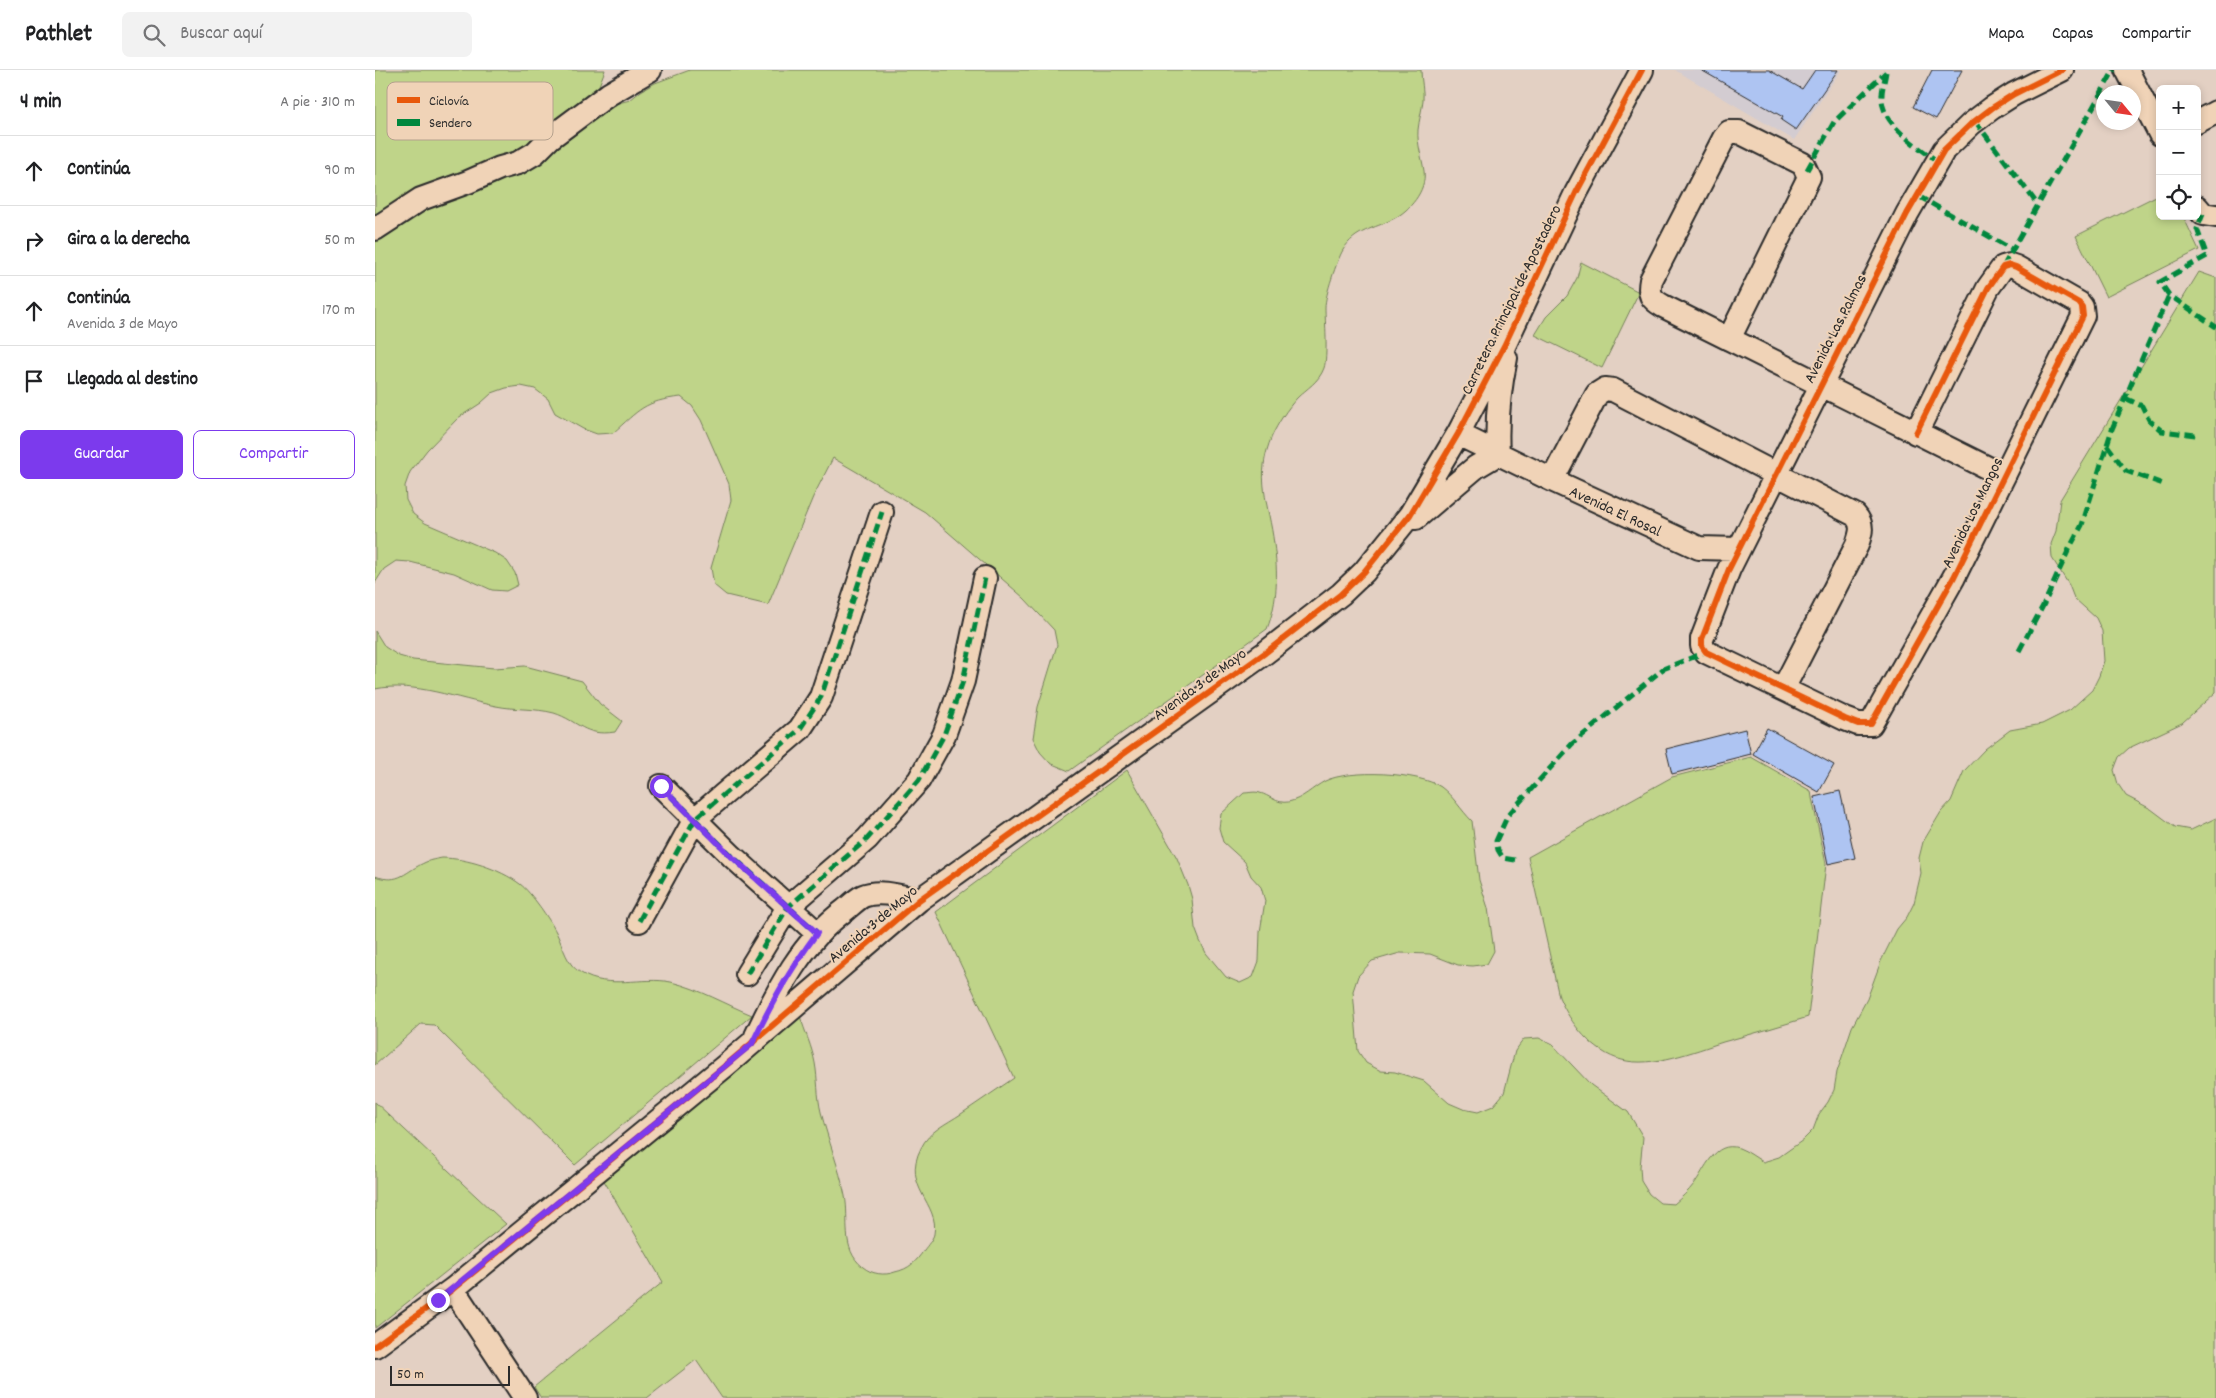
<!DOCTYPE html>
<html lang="es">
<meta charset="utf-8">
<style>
:root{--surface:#fff;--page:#f2f2f2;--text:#202124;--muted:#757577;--line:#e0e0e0;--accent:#7c3aed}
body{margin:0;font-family:Dekko,sans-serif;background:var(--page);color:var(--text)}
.controls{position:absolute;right:15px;top:15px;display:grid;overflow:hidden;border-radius:8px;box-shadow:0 2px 8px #0003}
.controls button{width:45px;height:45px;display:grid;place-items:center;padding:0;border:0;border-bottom:1px solid var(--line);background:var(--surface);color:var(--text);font:25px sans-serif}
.compass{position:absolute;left:1721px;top:15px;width:45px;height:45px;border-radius:50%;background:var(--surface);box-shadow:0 2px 8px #0003;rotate:119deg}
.scale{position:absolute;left:15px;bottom:12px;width:120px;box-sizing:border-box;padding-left:5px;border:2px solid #2b2b2b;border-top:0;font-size:14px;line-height:18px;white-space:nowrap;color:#2b2b2b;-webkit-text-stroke:4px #f0d3b7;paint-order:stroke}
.stop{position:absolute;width:15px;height:15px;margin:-11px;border:4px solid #7c3aed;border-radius:50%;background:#fff}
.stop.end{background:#7c3aed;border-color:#fff;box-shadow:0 1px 5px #0008}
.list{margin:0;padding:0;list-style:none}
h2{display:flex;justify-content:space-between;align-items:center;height:65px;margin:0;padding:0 20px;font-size:21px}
h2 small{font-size:16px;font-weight:400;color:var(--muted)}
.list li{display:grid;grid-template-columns:32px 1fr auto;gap:15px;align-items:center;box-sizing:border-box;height:70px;padding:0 20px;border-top:1px solid var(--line)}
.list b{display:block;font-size:19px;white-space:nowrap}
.list p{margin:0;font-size:16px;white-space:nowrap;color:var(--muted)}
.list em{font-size:16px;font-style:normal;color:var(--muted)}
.actions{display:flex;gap:10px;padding:15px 20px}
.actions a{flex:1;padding:11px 0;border:1px solid var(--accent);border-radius:8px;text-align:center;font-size:18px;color:var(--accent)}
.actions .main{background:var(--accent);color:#fff}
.icon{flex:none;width:28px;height:28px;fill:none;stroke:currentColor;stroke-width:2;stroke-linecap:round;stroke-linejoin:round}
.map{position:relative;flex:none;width:1841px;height:1328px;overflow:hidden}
header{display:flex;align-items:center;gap:30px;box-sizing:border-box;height:70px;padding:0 25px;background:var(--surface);border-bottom:1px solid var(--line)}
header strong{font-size:24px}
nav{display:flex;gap:28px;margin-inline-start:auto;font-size:18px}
.search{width:350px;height:45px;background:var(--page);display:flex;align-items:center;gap:12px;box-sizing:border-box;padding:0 18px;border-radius:8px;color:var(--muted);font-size:19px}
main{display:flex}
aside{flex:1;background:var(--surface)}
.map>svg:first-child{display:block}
.built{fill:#d3ccd1}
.green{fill:#bfd489;stroke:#75805a}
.building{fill:#aec4f2;stroke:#2b2b2b}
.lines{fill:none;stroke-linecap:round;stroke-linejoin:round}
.minor-casing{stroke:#2b2b2b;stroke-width:26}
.minor{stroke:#f0d3b7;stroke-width:22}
.quiet{stroke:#00873e;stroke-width:5;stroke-dasharray:10 5;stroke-linecap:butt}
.cycleway-casing{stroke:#f0d3b7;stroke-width:9}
.cycleway{stroke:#e8590c;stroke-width:6}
.route{stroke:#7c3aed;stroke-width:6}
.labels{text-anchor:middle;stroke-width:4;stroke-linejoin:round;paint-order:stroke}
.street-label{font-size:16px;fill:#2b2b2b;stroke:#f0d3b7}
.key{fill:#f0d3b7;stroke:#b5a18d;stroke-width:1}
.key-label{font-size:14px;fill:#2b2b2b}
</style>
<header>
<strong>Pathlet</strong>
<div class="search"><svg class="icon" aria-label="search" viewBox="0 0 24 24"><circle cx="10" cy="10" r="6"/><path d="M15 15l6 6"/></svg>Buscar aquí</div>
<nav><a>Mapa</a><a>Capas</a><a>Compartir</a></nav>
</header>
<main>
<aside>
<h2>4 min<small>A pie · 310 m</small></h2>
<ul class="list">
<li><svg class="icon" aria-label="ahead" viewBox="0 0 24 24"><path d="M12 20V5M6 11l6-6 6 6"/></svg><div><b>Continúa</b></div><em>90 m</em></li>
<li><svg class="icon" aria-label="right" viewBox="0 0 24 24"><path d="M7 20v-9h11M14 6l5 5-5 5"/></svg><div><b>Gira a la derecha</b></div><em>50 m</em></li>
<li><svg class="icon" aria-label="ahead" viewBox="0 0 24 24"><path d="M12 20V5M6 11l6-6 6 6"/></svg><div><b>Continúa</b><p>Avenida 3 de Mayo</p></div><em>170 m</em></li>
<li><svg class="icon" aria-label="arrive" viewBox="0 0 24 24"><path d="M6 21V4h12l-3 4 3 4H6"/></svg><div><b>Llegada al destino</b></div></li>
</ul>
<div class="actions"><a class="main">Guardar</a><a>Compartir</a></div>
</aside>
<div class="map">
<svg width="1841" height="1328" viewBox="0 0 1841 1328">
<rect width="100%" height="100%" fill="#e3d0c3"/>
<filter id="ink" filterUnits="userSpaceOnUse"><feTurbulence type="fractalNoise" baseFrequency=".02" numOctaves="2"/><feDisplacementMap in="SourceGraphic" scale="10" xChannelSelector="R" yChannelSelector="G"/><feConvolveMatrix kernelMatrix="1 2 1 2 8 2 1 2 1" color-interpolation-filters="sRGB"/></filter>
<g filter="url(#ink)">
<path class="built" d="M1300,0h166l-47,70z"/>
<path class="green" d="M0,0h230l-10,26 8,11 27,-7 11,-9 14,-8 35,-13h731c0,10 3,21 2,30 -1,10 -4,20 -5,30 -1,15 4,27 6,41 3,20 -15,40 -31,48 -19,10 -38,11 -50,31 -6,10 -18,46 -18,57 0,14 3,49 -1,61 -5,14 -17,20 -27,30 -10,11 -19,25 -25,38 -18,42 -3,67 2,108 4,29 4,57 -7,85l-198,142 -19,-8 -10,-11 -7,-14 5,-31 19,-62 -3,-15 -30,-32 -99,-86 -92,-54 -20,39 -45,108 -42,-10 -12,-10 -3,-17 20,-68 -2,-16 -28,-64 -9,-14 -11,-9c-37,4 -42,13 -68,36l-16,1 -14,-5 -28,-16 -7,-14 -13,-10 -14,-3 -15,2 -14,5 -11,10 -23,15 -31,32 -17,22 -5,14 1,14 7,14 12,9 70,30 12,8 8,12 3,12 -12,6 -14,-1 -38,-17 -44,-11 -14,-1 -12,8 -9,14z
M1785,124v22h23l16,34 -93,47 -30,-61z
M1206,192l58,30 -37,76 -67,-33 11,-18 21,-21 10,-18z
M1824,202l17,6v414l-34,31 -53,25 -10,9 -5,13 4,14 8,12 25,13 24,18 16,3 25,-12v580h-1494l-26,-38 -49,38h-106l-7,-11 129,-105 -60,-103 197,-163c5,16 12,31 15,47 3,16 2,33 6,49 7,28 18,55 24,84 5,24 -5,53 18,71 8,7 22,9 32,5 14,-3 21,-10 29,-22 3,-4 9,-11 10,-16 6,-31 -33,-47 -13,-86 8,-17 25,-24 40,-34 18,-12 35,-24 53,-36l-78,-166 191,-142 50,88 11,27 4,14 3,29 5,13 6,12 20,24 14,6 13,-6 6,-16 1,-29 5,-31 -4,-14 -10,-11 -6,-14 -22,-20 -4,-14 2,-14 23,-21c5,0 11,-2 16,0 9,2 17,11 28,9 15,-3 24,-14 37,-21 24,-12 94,-9 116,6 12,9 20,23 31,34l7,59 9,28 6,43 -7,13 -14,2 -15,-1 -28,-11 -30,-1 -28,8 -14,15 -5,15 5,60 8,12 15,8 14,1 29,9 25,22 14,6 15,3 15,-6 11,-13 11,-42 9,-12 15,-1 14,7 38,40 37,27 15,25 -3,30 1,14 8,13 11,9 14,1c7,-6 14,-12 20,-20 11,-14 20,-44 45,-36 8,3 16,9 24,14l16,-5 24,-17 10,-10 6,-16 9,-12 6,-12 3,-18 15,-45 15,-28 14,-38 16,-32 10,-12 7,-14 7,-30 -2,-15 4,-16 18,-30 10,-11 13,-30 21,-22 25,-19 32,-6 28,-14 22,-20 7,-14 5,-15 -2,-30 -6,-13 -22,-20 -5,-13 -17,-27 -1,-14 5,-13 4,-31z
M0,561l10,16 14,9 14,4 81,8 31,-2 57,15 18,23 22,17 -7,11c-31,5 -36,-11 -61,-19 -19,-5 -39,-3 -58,-7 -39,-7 -81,-25 -121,-17z
M1376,687l60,34 1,7 14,66 -18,153c-28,9 -56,17 -85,25 -28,9 -71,26 -101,18 -29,-7 -52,-37 -63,-63l-31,-140 144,-80z
M67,788c24,0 58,11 78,26 11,8 30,36 36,48 8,16 10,32 25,41 27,17 62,3 90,9 29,7 54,22 81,33l-177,150 -141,-140 -13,-1 -46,41v-189c25,9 30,-5 51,-14 4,-2 11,-3 16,-4z
M0,1032l131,122 -131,104z"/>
<path class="building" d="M1326,0h68l33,19 13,-19h23l-42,60 -15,-10 2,-3z
M1557,0h30l-26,49 -23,-12z
M1392,658l67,37 -15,27 -66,-38z
M1370,659l6,25 -79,20 -6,-25z
M1465,721l15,67 -27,6 -14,-67z"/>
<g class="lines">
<g class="minor-casing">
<path id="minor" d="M1752,0l33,64
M1822,52l19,-10
M1822,137l6,7 13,2
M0,159l46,-30 47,-17 32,-14 18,-5 17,-10 15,-15 59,-44 41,-24
M1354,269l80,-162 -6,-13 -64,-32h-10l-5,6 -73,142c-3,15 0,19 12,26l341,170
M1541,363l72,-145 15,-21 7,-2 6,2 63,36 3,4 1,9 -129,261 -83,147h-13l-13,-5 -139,-67 -4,-6v-7l27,-70 178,-355 37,-64 27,-26 21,-16 22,-14 48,-24
M1083,364l94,46 147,68 40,1
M1177,410l45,-86 8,-5 8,1 242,125c9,10 6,18 2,30l-74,144
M1041,448l60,-51 22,-13c-2,-33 1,-63 8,-96
M286,716l71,70 85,77
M264,851l56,-102 105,-90 21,-32 61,-185
M372,904l41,-67 79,-68 52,-59 25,-45 19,-54 22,-103
M381,966c22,-47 46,-94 89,-126 5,-4 12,-11 18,-14 16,-7 41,1 56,4
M78,1219l72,109
M0,1276l78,-57 272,-223 194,-166 346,-247 76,-59 23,-22 46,-57 48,-81 46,-88 72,-153 66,-123"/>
</g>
<use href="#minor" class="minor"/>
<path class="quiet" d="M1511,2c-1,8 -4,16 -4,23 -2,30 35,50 56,67
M1600,51l63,84
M1432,100l27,-48 52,-50
M1543,126l95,54
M1828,144l-6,15 10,27 -47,26 9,13 47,32
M1628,197l111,-197
M1750,328l17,8 7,14 13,11 34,4
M1732,375l19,26 40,14
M1644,581l26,-49 24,-53 13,-24 30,-96 57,-134
M286,716l71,70 85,77
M1140,790l-12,-2 -5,-8 -2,-9 12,-26 64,-71 91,-75 43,-17
M264,851l56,-102 105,-90 21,-32 61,-185
M372,904l41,-67 79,-68 52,-59 25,-45 19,-54 22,-103"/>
<g class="cycleway-casing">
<path id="cycleway" d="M1541,363l72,-145 15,-21 7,-2 6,2 63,36 3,4 1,9 -129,261 -83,147h-13l-13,-5 -139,-67 -4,-6v-7l27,-70 178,-355 37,-64 27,-26 21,-16 22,-14 48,-24
M0,1276l78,-57 272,-223 194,-166 346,-247 76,-59 23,-22 46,-57 48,-81 46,-88 72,-153 66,-123"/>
</g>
<use href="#cycleway" class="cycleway"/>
</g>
</g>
<g class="lines" filter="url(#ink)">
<path class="route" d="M63,1230l314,-256c20,-42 37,-73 65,-111l-86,-77 -70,-70"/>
</g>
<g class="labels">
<g class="street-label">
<text transform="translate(1135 229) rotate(-64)" y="6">Carretera Principal de Apostadero</text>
<text transform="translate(1459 258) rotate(-63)" y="6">Avenida Las Palmas</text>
<text transform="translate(1241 440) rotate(25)" y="6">Avenida El Rosal</text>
<text transform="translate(1596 442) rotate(-64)" y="6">Avenida Los Mangos</text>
<text transform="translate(824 613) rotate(-36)" y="6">Avenida 3 de Mayo</text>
<text transform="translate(497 853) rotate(-40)" y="6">Avenida 3 de Mayo</text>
</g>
</g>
<rect x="12" y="12" width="166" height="58" rx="8" class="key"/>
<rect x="22" y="27" width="23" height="6" fill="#e8590c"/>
<rect x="22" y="49" width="23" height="7" fill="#00873e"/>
<g class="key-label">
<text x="54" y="35">Ciclovía</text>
<text x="54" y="57">Sendero</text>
</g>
</svg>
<div class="controls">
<button>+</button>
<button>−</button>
<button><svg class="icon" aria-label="locate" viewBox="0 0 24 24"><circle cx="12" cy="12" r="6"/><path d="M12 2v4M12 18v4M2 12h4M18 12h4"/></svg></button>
</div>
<svg class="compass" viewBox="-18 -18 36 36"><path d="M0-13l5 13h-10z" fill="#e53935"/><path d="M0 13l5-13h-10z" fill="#757577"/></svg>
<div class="scale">50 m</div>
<div class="stop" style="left:286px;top:716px"></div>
<div class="stop end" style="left:63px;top:1230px"></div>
</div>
</main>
